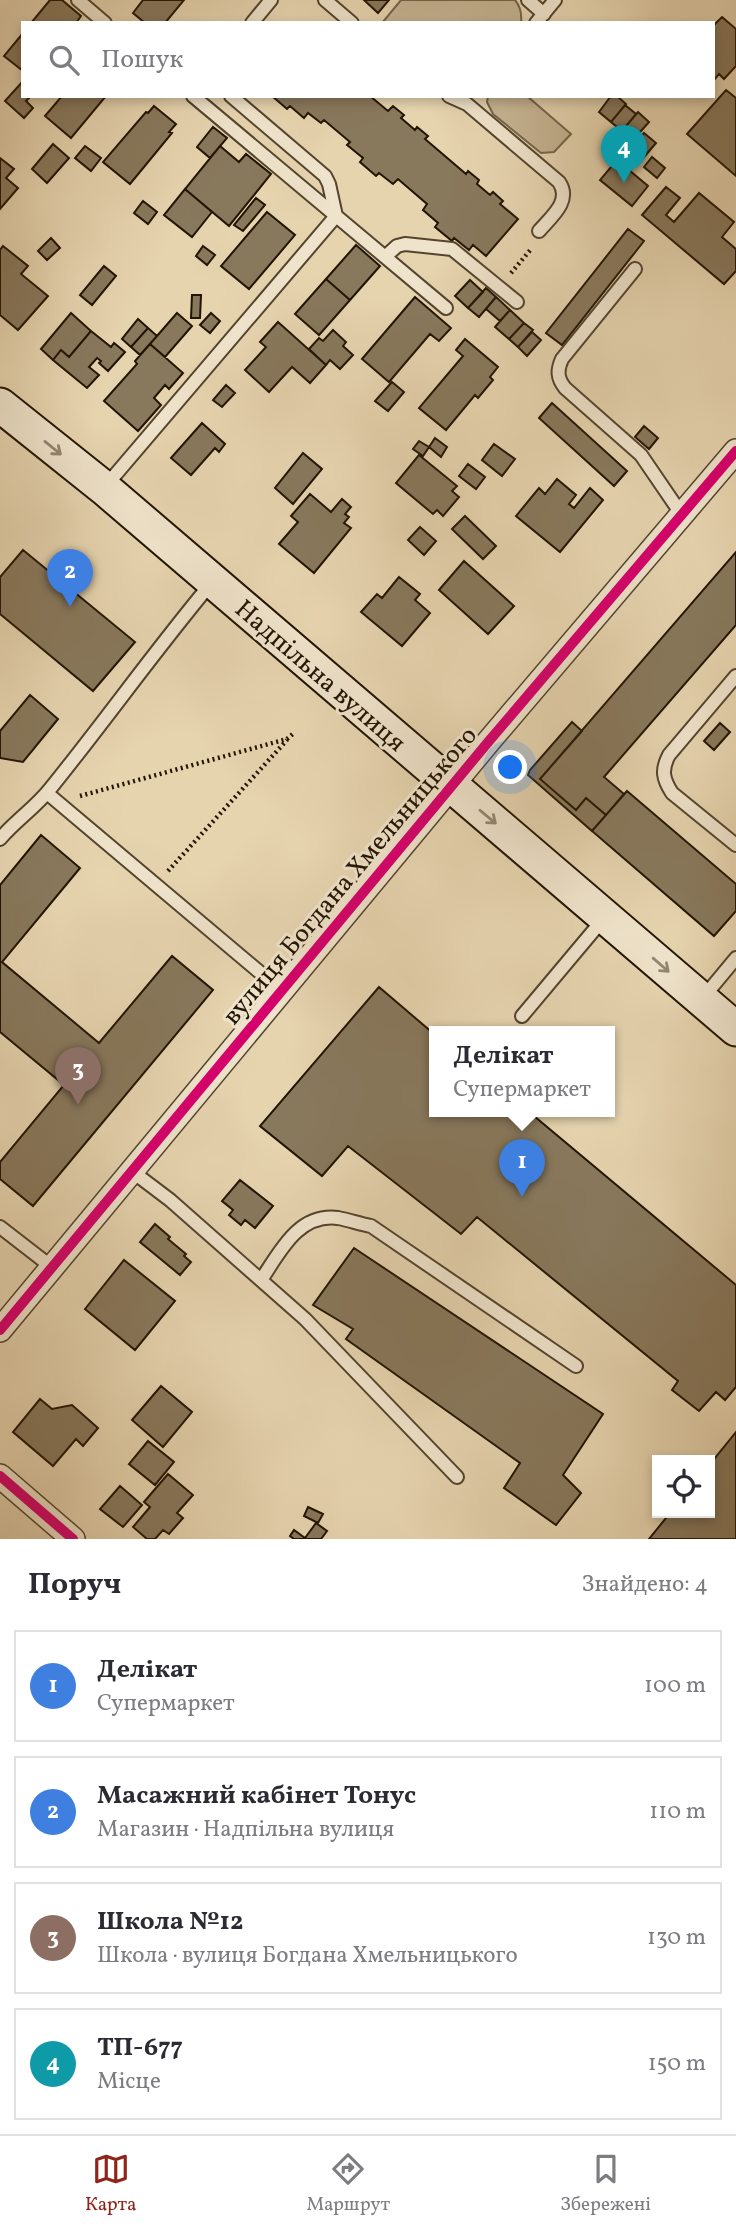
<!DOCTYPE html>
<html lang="uk">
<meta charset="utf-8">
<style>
:root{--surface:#fff;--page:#f2f2f3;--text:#2b2b33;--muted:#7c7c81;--line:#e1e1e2;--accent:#8f2418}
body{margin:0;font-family:Vollkorn,serif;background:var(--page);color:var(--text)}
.controls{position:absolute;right:21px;bottom:21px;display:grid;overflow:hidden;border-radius:0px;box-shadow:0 4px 10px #0003}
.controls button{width:63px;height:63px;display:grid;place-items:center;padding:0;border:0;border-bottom:2px solid var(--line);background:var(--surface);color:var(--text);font:35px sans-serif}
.you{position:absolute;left:511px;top:768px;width:24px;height:24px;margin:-18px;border:5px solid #fff;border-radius:50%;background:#1a73e8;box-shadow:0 0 0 10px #1a73e833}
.badge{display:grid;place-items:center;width:46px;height:46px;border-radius:50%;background:var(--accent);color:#fff;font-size:23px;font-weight:700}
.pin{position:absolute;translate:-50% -58px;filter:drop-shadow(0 2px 4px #0008)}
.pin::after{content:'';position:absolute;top:37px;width:24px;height:21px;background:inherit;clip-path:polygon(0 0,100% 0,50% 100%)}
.popup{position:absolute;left:429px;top:1026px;width:186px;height:91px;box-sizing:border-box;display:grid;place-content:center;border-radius:0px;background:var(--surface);filter:drop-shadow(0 2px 5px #0005);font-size:23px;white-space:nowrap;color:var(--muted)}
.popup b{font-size:26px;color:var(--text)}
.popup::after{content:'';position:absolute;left:50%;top:100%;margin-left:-14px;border:14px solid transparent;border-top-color:var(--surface)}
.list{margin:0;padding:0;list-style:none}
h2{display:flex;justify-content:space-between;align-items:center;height:91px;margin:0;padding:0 28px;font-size:30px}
h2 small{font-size:23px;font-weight:400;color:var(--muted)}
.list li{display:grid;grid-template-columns:46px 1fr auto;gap:21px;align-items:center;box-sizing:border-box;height:112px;margin:0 14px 14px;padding:0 14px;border:2px solid var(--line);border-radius:0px}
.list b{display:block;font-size:26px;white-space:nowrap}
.list p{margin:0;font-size:23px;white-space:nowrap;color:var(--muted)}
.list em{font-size:23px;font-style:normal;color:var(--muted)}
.icon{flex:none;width:38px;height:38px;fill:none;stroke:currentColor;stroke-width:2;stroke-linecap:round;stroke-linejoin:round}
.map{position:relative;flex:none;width:736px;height:1539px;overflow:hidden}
.search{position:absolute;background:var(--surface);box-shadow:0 4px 10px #0003;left:21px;right:21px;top:21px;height:77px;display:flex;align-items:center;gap:18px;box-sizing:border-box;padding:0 24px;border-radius:0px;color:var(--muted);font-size:26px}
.sheet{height:595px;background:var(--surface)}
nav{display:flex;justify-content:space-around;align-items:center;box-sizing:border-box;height:98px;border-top:2px solid var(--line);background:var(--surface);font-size:19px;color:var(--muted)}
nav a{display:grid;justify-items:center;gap:4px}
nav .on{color:var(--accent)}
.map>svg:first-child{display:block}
.green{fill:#c5b392;stroke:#74644a;stroke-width:2}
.building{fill:#88785c;stroke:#221403;stroke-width:2}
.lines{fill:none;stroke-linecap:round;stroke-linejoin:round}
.service-casing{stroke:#53442e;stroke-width:16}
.minor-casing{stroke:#53442e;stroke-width:26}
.secondary-casing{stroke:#221403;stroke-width:37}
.path{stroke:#221403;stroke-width:4.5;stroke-dasharray:2 3.5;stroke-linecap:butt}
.service{stroke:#efe3cb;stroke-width:12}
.minor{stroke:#efe3cb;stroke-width:23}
.secondary{stroke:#efe3cb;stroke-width:33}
.cycleway-casing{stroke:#efe3cb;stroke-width:15}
.cycleway{stroke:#d6006c;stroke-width:10}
.oneway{stroke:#938671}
.labels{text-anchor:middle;stroke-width:6;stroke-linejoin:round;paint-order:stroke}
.street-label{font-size:26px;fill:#221403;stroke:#efe3cb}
</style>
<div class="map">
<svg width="736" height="1539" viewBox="0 0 736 1539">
<rect width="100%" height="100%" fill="#e6d4af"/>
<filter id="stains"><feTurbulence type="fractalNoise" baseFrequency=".00286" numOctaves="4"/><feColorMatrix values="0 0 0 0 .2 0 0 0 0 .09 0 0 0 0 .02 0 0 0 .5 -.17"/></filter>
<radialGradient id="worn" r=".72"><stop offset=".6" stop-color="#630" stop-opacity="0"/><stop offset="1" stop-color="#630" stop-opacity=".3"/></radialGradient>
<path class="green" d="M401,0h114c6,7 7,14 6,23h-139z
M488,96h39l44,38 -17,18 -13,1 -48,-39 -6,-12z"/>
<path class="building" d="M50,0h12l19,16 -5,7h-45z
M143,0h41l-19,23h-20l-12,-10z
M364,0h25l-11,13z
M722,17l14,12v37l-12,13 -5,-5 -6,7v-55z
M23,33v38l-19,-15z
M23,81v15h8l-5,5 7,7 -9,10 -19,-17z
M726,90l10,8v78l-49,-42z
M62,96h44l-35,42 -26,-22z
M272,96h98l18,15 5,-5 11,9 -3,3 14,12 2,-3 11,9 -3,3 41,35 2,-3 11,9 -2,4 13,11 3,-3 10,9 -3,3 18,15 -32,37 -13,-11 -4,5 -15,-12 -2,3 -17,-14 3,-4 -15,-13 4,-6 -29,-25 -5,5 -14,-11 -3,3 -16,-14 3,-4 -16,-13 3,-3 -26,-22 -3,3 -13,-10 -4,5 -14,-12 -3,3z
M611,96h6l9,8 -15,18 -12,-10z
M625,105l11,9 -14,17 -11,-9z
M154,106l22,18 -7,8 3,1 -42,51 -27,-22 43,-50 2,1z
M638,112l11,10 -16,18 -11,-9z
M213,127l14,11 -17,20 -13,-11z
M644,133l12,10 -17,20 -12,-10z
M53,144l16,14 -22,25 -15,-14z
M85,146l16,12 -10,13 -16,-13z
M220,146l19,16 7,-8 25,20 -42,52 -44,-37z
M652,157l13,11 -8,10 -13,-11z
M0,158l14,11 -8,9 12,10 -18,21z
M617,160l31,26 -16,20 -32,-26z
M666,187l14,11 -14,17 8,7 25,-29 35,29 -12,15 14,12v22l-12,13 -82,-69z
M185,189l27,23 -20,25 -28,-22z
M256,198l9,7 -22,26 -9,-6z
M143,201l14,11 -9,12 -14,-11z
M267,212l28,23 -46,54 -28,-23z
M628,229l16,12 -82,104 -16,-12z
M51,238l9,10 -13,12 -9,-9z
M356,245l24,21 -30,34 -24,-21z
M3,246l25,20 -7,8 27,22 -30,34 -18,-15v-65z
M203,246l12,9 -8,10 -11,-9z
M104,266l12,10 -24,29 -12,-10z
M326,279l24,21 -31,35 -24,-21z
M470,280l13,12 -15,16 -13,-12z
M486,288l10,9 -17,20 -11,-9z
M192,295h9l-1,23h-9z
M415,297l36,31 -12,13 -9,-7 -41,48 -27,-23z
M496,297l14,13 -10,11 -14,-12z
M510,310l14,13 -15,16 -14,-12z
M71,313l20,18 -22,26 -8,-7 -8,10 -12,-11z
M177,313l15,13 -27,31 -15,-13z
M211,313l9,8 -10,12 -10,-8z
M138,319l10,9 -17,19 -9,-8z
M278,322l48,43 -16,18 -18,-16 -23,25 -24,-22 21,-23 -6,-5z
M524,323l9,7 -15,17 -9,-8z
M148,328l9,8 -17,19 -9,-8z
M333,330l13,12 -3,4 10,9 -13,14 -10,-9 -4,5 -17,-16 10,-11 4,3z
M91,331l20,16 3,-4 11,9 -17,19 -9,-8 2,-2 -4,-3 -8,9 10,8 -12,13 -34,-28 8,-10 8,7z
M532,332l9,8 -14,16 -9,-9z
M465,339l33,28 -8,10 3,3 -15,18 -3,-3 -29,35 -27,-22 44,-52 -7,-6z
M150,344l33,29 -14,16 -4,-4 -11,13 7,7 -23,26 -34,-30 33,-37 -2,-3z
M392,382l12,10 -16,19 -13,-10z
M226,385l9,8 -13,14 -9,-7z
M552,403l75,68 -13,15 -75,-68z
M202,423l23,21 -6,8 -4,-4 -24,27 -20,-17z
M644,426l14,12 -9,11 -14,-12z
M435,438l12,9 -6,10 -12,-10z
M419,441l10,6 -6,9 -10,-7z
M494,444l21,15 -13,17 -20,-16z
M303,453l19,16 -29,35 -18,-16z
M419,455l38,31 -5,5 7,6 -16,19 -6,-6 -4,4 -37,-31z
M468,464l17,13 -9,12 -17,-13z
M557,479l19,16 -7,9 5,4 16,-20 13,12 -43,52 -44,-36 23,-28 6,6z
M310,494l21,18 11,-13 9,8 -6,7 4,3 -5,6 7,5 -37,45 -35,-29 19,-22 -7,-6z
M465,516l31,30 -13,13 -31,-30z
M420,527l16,14 -12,14 -16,-15z
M23,550l112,92 -42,49 -93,-77v-37z
M736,552v73l-132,152 20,17 -18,21 -20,-17 -10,12 -36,-31z
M464,561l50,45 -26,28 -49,-44z
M399,577l21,17 -5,6 15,13 -28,33 -41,-34 16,-18 5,4z
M30,695l28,24 -35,43 -23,-4v-27z
M572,722l10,9 -42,48 36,31 10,-12 20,17 -14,16 -64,-56 2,-5z
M720,723l10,9 -16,18 -10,-9z
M627,791l109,93v27l-22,25 -122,-105z
M41,835l39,33 -78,94 97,81 73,-87 41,34 -180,216 -33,-27v-17l64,-77 -64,-53v-147z
M379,987l55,47v77h94l208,174v102l-11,13 -9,-8 -17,19 -27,-21 6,-9 -201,-164 -16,17 -113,-88 -26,30 -62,-50z
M240,1180l33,26 -18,22 -10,-8 -4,5 -12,-10 4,-5 -11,-9z
M155,1224l15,13 -2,2 18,15 -2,2 7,6 -11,13 -40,-33z
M354,1248l249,166 -40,61 18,18 -25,32 -52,-37 16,-25 -174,-124 7,-10 -40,-24z
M124,1260l51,41 -40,49 -50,-41z
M161,1386l31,26 -29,35 -31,-27z
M40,1399l12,10 20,-4 26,23 -15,18 -7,-7 -23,27 -40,-34z
M736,1432v107h-87l21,-26h40v-49z
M148,1441l26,21 -19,23 -26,-21z
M168,1474l25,21 -16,18 6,5 -14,16 -6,-4 -8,9h-8l-14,-12 17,-20 -6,-5z
M120,1486l22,19 -19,22 -23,-18z
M308,1507l15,7 -5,9 -14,-7z
M316,1523l11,8 -6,8h-27l-4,-3 4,-6 11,8z"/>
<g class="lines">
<g class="service-casing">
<path id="service" d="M78,0l27,23
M325,0l27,23
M528,0l16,14
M252,23l19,-23
M536,23l19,-23
M193,96l253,212
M449,96l18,8 92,78c13,19 -8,35 -20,49
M385,257l12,-11 8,-2 47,5 65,53
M635,269l-73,90c-5,11 -5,19 3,29l76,67 41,60
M104,488l232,-272 -7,-32 -4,-8 -94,-80
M736,676l-67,79c-8,15 -6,24 3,38l64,52
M47,793l235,198
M0,839c15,-18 35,-31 50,-50 55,-68 106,-140 163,-208
M702,999l34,-41
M522,1016l83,-99
M133,1172l37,28 135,119 152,158
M0,1227l53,41
M261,1280c19,-28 37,-67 77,-62 11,2 22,6 33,8l205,140"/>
</g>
<g class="minor-casing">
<path id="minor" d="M0,1330l489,-589 247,-290
M0,1476l73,63"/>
</g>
<g class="secondary-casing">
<path id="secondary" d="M0,405l104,83 632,541"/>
</g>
<path class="path" d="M511,273l21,-25
M80,796l207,-57 8,-7
M168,871l119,-131"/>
<use href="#service" class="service"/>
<use href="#minor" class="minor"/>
<use href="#secondary" class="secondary"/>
<g class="cycleway-casing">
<path id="cycleway" d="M0,1330l489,-589 247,-290
M0,1476l73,63"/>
</g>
<use href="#cycleway" class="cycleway"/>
</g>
<defs><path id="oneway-shaft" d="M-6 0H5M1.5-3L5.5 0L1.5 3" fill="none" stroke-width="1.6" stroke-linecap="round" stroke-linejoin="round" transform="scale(1.75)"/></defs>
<g class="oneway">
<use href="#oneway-shaft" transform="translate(53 448) rotate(39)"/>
<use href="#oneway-shaft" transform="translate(488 817) rotate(40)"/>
<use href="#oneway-shaft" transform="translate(661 965) rotate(41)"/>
</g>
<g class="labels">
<g class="street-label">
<text transform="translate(321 675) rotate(41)" y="9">Надпільна вулиця</text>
<text transform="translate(349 875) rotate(-50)" y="9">вулиця Богдана Хмельницького</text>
</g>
</g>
<rect width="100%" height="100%" filter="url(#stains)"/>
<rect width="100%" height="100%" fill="url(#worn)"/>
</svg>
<div class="controls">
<button><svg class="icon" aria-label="locate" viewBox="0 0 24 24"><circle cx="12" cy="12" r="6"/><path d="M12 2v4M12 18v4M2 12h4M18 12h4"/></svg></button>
</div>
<div class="you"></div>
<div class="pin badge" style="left:522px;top:1197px;background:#3f7fe0">1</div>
<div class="popup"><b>Делікат</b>Супермаркет</div>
<div class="pin badge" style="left:70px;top:607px;background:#3f7fe0">2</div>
<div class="pin badge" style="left:78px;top:1105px;background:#8d6e63">3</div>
<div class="pin badge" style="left:624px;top:183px;background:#0f9aa8">4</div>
<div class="search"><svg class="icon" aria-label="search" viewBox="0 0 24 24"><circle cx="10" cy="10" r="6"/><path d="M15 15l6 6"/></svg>Пошук</div>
</div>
<section class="sheet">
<h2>Поруч<small>Знайдено: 4</small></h2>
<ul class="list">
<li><span class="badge" style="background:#3f7fe0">1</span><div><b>Делікат</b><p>Супермаркет</p></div><em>100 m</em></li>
<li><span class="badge" style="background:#3f7fe0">2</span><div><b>Масажний кабінет Тонус</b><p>Магазин · Надпільна вулиця</p></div><em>110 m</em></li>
<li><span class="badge" style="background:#8d6e63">3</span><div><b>Школа №12</b><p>Школа · вулиця Богдана Хмельницького</p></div><em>130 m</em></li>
<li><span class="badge" style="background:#0f9aa8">4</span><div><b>ТП-677</b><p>Місце</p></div><em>150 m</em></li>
</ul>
</section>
<nav>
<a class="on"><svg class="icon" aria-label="map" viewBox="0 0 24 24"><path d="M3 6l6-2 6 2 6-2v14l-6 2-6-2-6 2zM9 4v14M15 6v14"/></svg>Карта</a>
<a><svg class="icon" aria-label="directions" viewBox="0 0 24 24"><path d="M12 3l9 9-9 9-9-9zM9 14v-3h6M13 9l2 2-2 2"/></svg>Маршрут</a>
<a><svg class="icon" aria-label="saved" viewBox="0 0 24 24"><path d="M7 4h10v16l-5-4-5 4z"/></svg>Збережені</a>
</nav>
